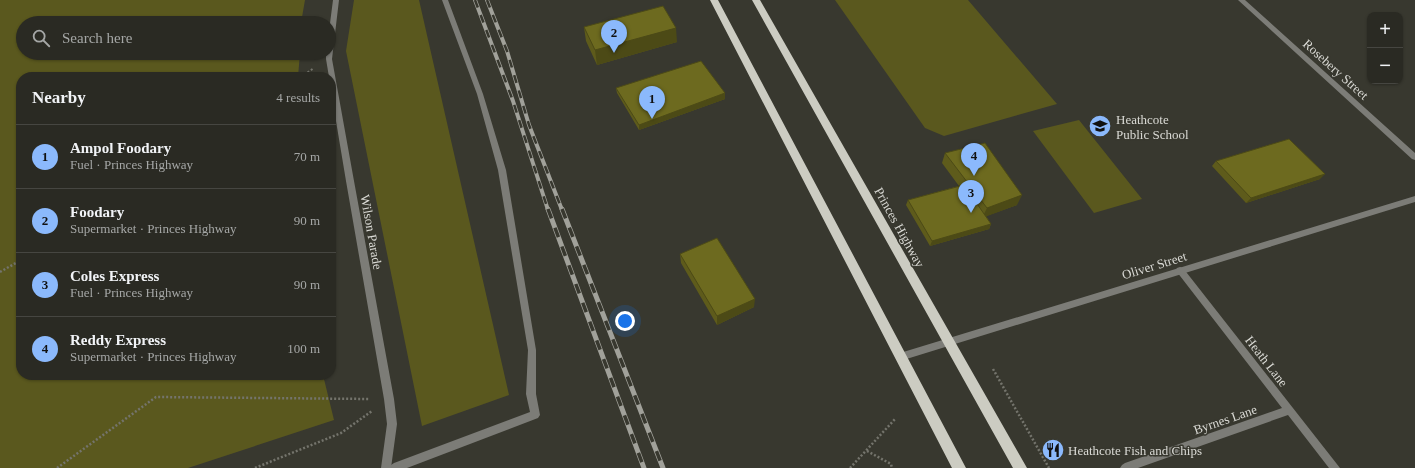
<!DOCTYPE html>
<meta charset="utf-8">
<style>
:root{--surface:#2a2a23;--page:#32322b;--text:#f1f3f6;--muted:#a5a7a6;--line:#464641;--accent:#8bb9fc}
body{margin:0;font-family:"Times New Roman",serif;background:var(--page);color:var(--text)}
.controls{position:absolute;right:12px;top:12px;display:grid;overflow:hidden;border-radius:8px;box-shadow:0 1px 3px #0004}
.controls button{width:36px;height:36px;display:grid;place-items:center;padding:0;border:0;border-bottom:1px solid var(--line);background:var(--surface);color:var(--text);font:20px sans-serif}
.you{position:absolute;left:625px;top:321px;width:14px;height:14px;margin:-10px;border:3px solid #fff;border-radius:50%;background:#1a73e8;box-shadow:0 0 0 6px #1a73e833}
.badge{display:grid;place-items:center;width:26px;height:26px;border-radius:50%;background:var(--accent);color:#111;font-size:13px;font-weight:700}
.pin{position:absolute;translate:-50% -33px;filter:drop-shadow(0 1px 2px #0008)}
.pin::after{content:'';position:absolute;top:21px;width:14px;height:12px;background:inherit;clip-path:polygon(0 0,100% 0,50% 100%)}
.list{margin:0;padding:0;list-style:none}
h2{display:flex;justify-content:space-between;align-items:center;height:52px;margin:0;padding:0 16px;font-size:17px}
h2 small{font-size:13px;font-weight:400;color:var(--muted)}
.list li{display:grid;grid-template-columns:26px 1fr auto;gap:12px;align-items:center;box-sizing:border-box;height:64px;padding:0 16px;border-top:1px solid var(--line)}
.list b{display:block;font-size:15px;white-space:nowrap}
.list p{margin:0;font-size:13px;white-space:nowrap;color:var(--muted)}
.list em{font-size:13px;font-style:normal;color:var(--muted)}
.icon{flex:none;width:22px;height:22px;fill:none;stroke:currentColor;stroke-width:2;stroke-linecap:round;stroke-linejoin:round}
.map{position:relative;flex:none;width:1415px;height:468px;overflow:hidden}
.search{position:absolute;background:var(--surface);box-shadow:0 1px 3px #0004;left:16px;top:16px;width:320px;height:44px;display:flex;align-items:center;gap:10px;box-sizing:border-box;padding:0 14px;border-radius:22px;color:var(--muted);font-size:15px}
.panel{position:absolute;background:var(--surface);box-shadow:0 1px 3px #0004;left:16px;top:72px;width:320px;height:308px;border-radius:16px}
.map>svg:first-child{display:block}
.green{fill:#5a581e}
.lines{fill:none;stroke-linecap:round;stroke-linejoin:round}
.path-far1{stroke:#74746c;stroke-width:2;stroke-dasharray:2 2;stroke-linecap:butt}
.path{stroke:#74746c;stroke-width:2.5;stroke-dasharray:2 2;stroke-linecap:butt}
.service{fill:#7c7c77;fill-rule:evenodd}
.minor{fill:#7c7c77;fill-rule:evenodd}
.tertiary{fill:#7c7c77;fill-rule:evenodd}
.trunk{fill:#ccccc2;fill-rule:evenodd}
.rail-far1-casing{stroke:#a1a19a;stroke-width:4}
.rail-casing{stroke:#a1a19a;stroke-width:5}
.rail-far1{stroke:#38382f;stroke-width:2.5;stroke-dasharray:8;stroke-linecap:butt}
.rail{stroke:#38382f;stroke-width:3.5;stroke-dasharray:10;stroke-linecap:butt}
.wall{fill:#5e5b1b}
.shaded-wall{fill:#4c4a16}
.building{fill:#6d6a1f;stroke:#4c4a16}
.labels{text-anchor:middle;stroke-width:3;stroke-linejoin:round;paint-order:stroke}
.street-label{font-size:13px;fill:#dadad5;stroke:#38382f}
.poi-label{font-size:13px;fill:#dadad5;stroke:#38382f;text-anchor:start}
</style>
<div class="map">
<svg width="1415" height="468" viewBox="0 0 1415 468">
<rect width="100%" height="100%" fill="#38382f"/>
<path class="green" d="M0,0h305l-4,23h-278v30h277l-2,24h-277v298h302l11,45 -146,48h-188z
M354,0h65l90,395 -87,31 -76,-375z
M835,0h133l89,104 -113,32 -19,-8z
M1079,120l63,79 -48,14 -61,-82z"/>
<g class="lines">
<path class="path-far1" d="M301,77l13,-9"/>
<path class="path" d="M0,272l21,-12
M993,369l56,99
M867,451l24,13 1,4
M57,468l99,-71 214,2
M255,468l86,-35 31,-22
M850,468l46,-50"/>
<path class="service" d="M333,0h6l-7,59 22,122 -4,3 -4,-3 -15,-90v-14h-2l-3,-18v-6h3v-22z
M442,0h6l35,94 23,76 30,180v44l4,21 -2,3 -131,50h-18l2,-3 3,-2 136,-51 -4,-18 2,-44 -30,-180 -21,-76z"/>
<path class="minor" d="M1238,0h7l170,153v7l-3,-1z
M1180,267l3,1 157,200h-11l-41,-53 -150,53h-18l2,-3 3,-2 157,-55 -105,-136 -1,-2 1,-2z"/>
<path class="tertiary" d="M350,178l4,3 40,218 3,25 -6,44h-10l6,-44 -3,-25 -38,-218z
M1415,196v6l-515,159 -3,-1 -1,-3 1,-3 3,-1z"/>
<path class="trunk" d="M710,0h8l248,468h-14z
M752,0h8l267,468h-14z"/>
<g class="rail-far1-casing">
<path id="rail-far1" d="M475,0l38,101 35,109
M487,0l20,51 22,74 33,85"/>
</g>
<g class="rail-casing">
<path id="rail" d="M548,209l96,259
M562,209l101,259"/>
</g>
<use href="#rail-far1" class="rail-far1"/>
<use href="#rail" class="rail"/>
</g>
<path class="wall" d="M584,27l93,15 -80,23 -11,-24z
M616,88l109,5v6l-86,31 -22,-37z
M945,153l72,52 -31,11 5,8 -2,5 -59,17 -24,-41 2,-5 51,-14 -17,-23z
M1216,161l104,18 -74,24 -34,-37z
M680,254l74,53 -37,18 -36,-62z"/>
<path class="shaded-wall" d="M676,28l1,14 -80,23 -2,-15z
M725,93v6l-86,31v-5z
M1325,174l-5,5 -74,24 5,-5z
M1022,195l-5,10 -35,13 5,-10z
M991,224l-2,5 -59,17 2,-5z
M755,299l-1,8 -37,18v-9z"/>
<path class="building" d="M663,6l13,22 -81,22 -11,-23z
M701,61l24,32 -86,32 -23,-37z
M1289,139l36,35 -74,24 -35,-37z
M985,143l37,52 -35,13 -42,-55z
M964,185l27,39 -59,17 -24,-41z
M717,238l38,61 -38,17 -37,-62z"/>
<defs>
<g id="school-disc" transform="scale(1.15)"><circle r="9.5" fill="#8bb9fc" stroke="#38382f"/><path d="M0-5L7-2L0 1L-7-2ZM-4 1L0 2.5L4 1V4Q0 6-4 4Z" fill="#111"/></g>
<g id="restaurant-disc" transform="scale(1.15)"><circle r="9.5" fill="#8bb9fc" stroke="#38382f"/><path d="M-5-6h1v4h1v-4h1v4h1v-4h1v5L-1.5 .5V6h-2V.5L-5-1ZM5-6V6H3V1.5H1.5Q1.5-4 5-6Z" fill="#111"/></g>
</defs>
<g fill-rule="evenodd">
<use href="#school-disc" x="1100" y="126"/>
<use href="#restaurant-disc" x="1053" y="450"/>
</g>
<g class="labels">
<g class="street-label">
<text transform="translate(1336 69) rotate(42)" y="5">Rosebery Street</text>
<text transform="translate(900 227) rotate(61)" y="5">Princes Highway</text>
<text transform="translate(372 232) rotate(80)" y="5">Wilson Parade</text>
<text transform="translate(1154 265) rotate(-17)" y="5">Oliver Street</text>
<text transform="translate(1267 361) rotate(52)" y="5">Heath Lane</text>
<text transform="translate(1225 419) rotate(-19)" y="5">Byrnes Lane</text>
</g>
<g class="poi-label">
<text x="1116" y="124">Heathcote<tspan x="1116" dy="15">Public School</tspan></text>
<text x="1068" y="455">Heathcote Fish and Chips</text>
</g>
</g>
</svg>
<div class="controls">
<button>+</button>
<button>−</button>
</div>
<div class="you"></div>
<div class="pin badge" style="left:652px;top:119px">1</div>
<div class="pin badge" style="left:614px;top:53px">2</div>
<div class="pin badge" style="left:971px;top:213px">3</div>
<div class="pin badge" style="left:974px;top:176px">4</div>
<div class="search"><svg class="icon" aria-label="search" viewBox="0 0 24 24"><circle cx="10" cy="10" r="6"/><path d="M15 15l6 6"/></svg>Search here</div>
<section class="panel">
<h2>Nearby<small>4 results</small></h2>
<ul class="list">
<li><span class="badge">1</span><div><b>Ampol Foodary</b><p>Fuel · Princes Highway</p></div><em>70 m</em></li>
<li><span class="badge">2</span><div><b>Foodary</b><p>Supermarket · Princes Highway</p></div><em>90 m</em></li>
<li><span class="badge">3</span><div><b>Coles Express</b><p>Fuel · Princes Highway</p></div><em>90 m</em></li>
<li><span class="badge">4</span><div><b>Reddy Express</b><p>Supermarket · Princes Highway</p></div><em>100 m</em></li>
</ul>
</section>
</div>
